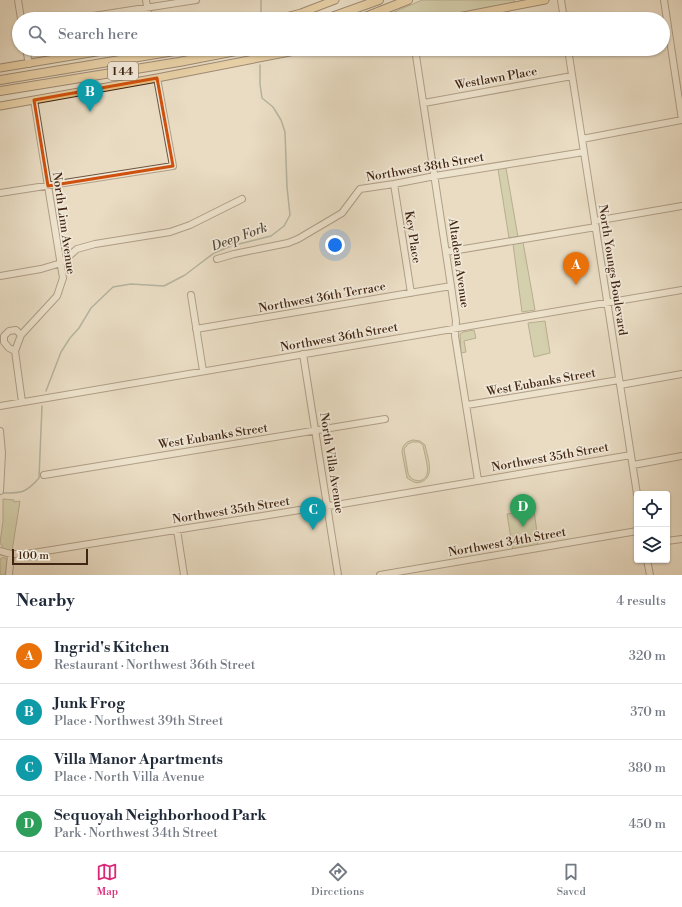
<!DOCTYPE html>
<meta charset="utf-8">
<style>
:root{--surface:#fff;--page:#f2f2f3;--text:#1f2937;--muted:#747a83;--line:#e0e1e3;--accent:#db2777}
body{margin:0;font-family:"Libre Bodoni",serif;background:var(--page);color:var(--text)}
.controls{position:absolute;right:12px;bottom:12px;display:grid;overflow:hidden;border-radius:4px;box-shadow:0 1px 3px #0004}
.controls button{width:36px;height:36px;display:grid;place-items:center;padding:0;border:0;border-bottom:1px solid var(--line);background:var(--surface);color:var(--text);font:20px sans-serif}
.scale{position:absolute;left:12px;bottom:10px;width:76px;box-sizing:border-box;padding-left:4px;border:2px solid #412613;border-top:0;font-size:11px;line-height:14px;white-space:nowrap;color:#412613;-webkit-text-stroke:3px #f1e8d8;paint-order:stroke}
.you{position:absolute;left:335px;top:245px;width:14px;height:14px;margin:-10px;border:3px solid #fff;border-radius:50%;background:#1a73e8;box-shadow:0 0 0 6px #1a73e833}
.badge{display:grid;place-items:center;width:26px;height:26px;border-radius:50%;background:var(--accent);color:#fff;font-size:13px;font-weight:700}
.pin{position:absolute;translate:-50% -33px;filter:drop-shadow(0 1px 2px #0008)}
.pin::after{content:'';position:absolute;top:21px;width:14px;height:12px;background:inherit;clip-path:polygon(0 0,100% 0,50% 100%)}
.list{margin:0;padding:0;list-style:none}
h2{display:flex;justify-content:space-between;align-items:center;height:52px;margin:0;padding:0 16px;font-size:17px}
h2 small{font-size:13px;font-weight:400;color:var(--muted)}
.list li{display:grid;grid-template-columns:26px 1fr auto;gap:12px;align-items:center;box-sizing:border-box;height:56px;padding:0 16px;border-top:1px solid var(--line)}
.list b{display:block;font-size:15px;white-space:nowrap}
.list p{margin:0;font-size:13px;white-space:nowrap;color:var(--muted)}
.list em{font-size:13px;font-style:normal;color:var(--muted)}
.icon{flex:none;width:22px;height:22px;fill:none;stroke:currentColor;stroke-width:2;stroke-linecap:round;stroke-linejoin:round}
.map{position:relative;flex:none;width:682px;height:575px;overflow:hidden}
.search{position:absolute;background:var(--surface);box-shadow:0 1px 3px #0004;left:12px;right:12px;top:12px;height:44px;display:flex;align-items:center;gap:10px;box-sizing:border-box;padding:0 14px;border-radius:22px;color:var(--muted);font-size:15px}
.sheet{height:276px;background:var(--surface)}
nav{display:flex;justify-content:space-around;align-items:center;box-sizing:border-box;height:56px;border-top:1px solid var(--line);background:var(--surface);font-size:11px;color:var(--muted)}
nav a{display:grid;justify-items:center;gap:2px}
nav .on{color:var(--accent)}
.map>svg:first-child{display:block}
.green{fill:#bbbf90;stroke:#7e7252;fill-rule:evenodd}
.lines{fill:none;stroke-linecap:round;stroke-linejoin:round}
.stream{stroke:#758073;stroke-width:1.5}
.minor-casing{stroke:#6b543f;stroke-width:8}
.major-casing{stroke:#412613;stroke-width:9}
.highway-casing{stroke:#412613;stroke-width:10}
.minor{stroke:#f1e8d8;stroke-width:6}
.major{stroke:#e4be82;stroke-width:7}
.highway{stroke:#e4be82;stroke-width:8}
.marked{fill:none;stroke:#cf510d;stroke-width:3;stroke-linejoin:round}
.labels{text-anchor:middle;stroke-width:3.5;stroke-linejoin:round;paint-order:stroke}
.shield{fill:#f1e8d8;stroke:#76604e;stroke-width:1}
.shield-label{font-size:11px;font-weight:bold;fill:#412613}
.street-label{font-size:12px;fill:#412613;stroke:#f1e8d8}
.water-label{font-size:13px;font-style:italic;fill:#564c3b;stroke:#f1e8d8}
</style>
<div class="map">
<svg width="682" height="575" viewBox="0 0 682 575">
<rect width="100%" height="100%" fill="#e9dcc3"/>
<filter id="stains"><feTurbulence type="fractalNoise" baseFrequency=".005" numOctaves="4"/><feColorMatrix values="0 0 0 0 .2 0 0 0 0 .09 0 0 0 0 .02 0 0 0 .5 -.17"/></filter>
<radialGradient id="worn" r=".72"><stop offset=".6" stop-color="#630" stop-opacity="0"/><stop offset="1" stop-color="#630" stop-opacity=".3"/></radialGradient>
<path class="green" d="M422,0h93l-2,3 -83,16h-52z
M506,168l12,69 -9,1 -11,-69z
M523,242l12,68 -13,2 -9,-68z
M545,321l5,32 -16,4 -6,-34z
M474,330l2,8 -12,3 2,11 -5,1 -1,-19 3,-2z
M413,440l7,1 5,4c2,10 11,32 -4,37 -6,2 -9,-1 -14,-4l-5,-26c0,-7 5,-11 11,-12zM412,442h7l4,3c1,7 6,23 4,29 -3,10 -16,8 -19,-1l-4,-24 4,-5z
M3,499l11,1v2l6,-1 -8,50 -8,-2 -4,-6 3,-22z
M534,510l4,30 -1,6 -24,5 -6,-37z
M4,557l4,4 -2,14h-6v-16z"/>
<g class="lines">
<path class="stream" d="M261,0v16
M46,391l15,-39 9,-14 9,-10 12,-20 22,-21 18,-3 33,2 21,-11 29,-22 17,-7 40,-10 13,-10 6,-11 -3,-28 -2,-55 -4,-12 -8,-13 -11,-9 -2,-14v-19
M0,493c21,0 25,1 39,-15l3,-72"/>
<g class="minor-casing">
<path id="minor" d="M18,0l3,19
M146,0l3,19
M561,0l3,19
M664,0l18,120
M74,19l122,-19
M26,49l3,15
M415,49l36,237 5,35 -1,15 23,144
M568,49l69,445
M424,103l148,-27
M582,139l100,-19
M394,184l17,109
M0,193l173,-27 -16,-88
M595,221l87,-15
M446,252l150,-25
M217,259l17,-5 54,-11 10,-4 44,-26 18,-24 34,-5 41,-8 149,-24
M0,276l41,-7 20,-6 16,-14 18,-5 75,-12 20,-7 52,-26
M191,295l12,76
M196,329l255,-43
M15,351l-6,-3 -5,-6v-6l5,-5 7,-1 5,5
M303,354l35,221
M620,385l62,-11
M22,402l-7,-51 6,-16 36,-39 6,-18 -29,-178
M467,405l152,-25
M0,406l682,-116
M0,431l2,22 -2,38
M633,465l49,-9
M44,475l341,-56
M177,530l7,45
M667,541l15,-2
M0,551l11,3h16l291,-47 18,-2 295,-50
M647,560l3,15
M9,575l2,-21
M380,575l257,-44"/>
</g>
<g class="major-casing">
<path id="major" d="M278,19l23,-6 34,-13
M448,19l97,-19
M0,68l114,-19
M0,106l157,-28 148,-29"/>
</g>
<g class="highway-casing">
<path id="highway" d="M326,19l53,-19
M360,19l48,-19
M0,80l186,-31
M0,91l179,-29 67,-13"/>
</g>
<use href="#minor" class="minor"/>
<use href="#major" class="major"/>
<use href="#highway" class="highway"/>
</g>
<path d="M0 0H682V575H0ZM157,78l16,88 -125,20 -14,-86z" fill="#e9dcc3" fill-opacity=".55" fill-rule="evenodd"/>
<path class="marked" d="M157,78l16,88 -125,20 -14,-86z"/>
<g class="labels">
<rect class="shield" x="108" y="62" width="30" height="18" rx="3"/>
<g class="shield-label">
<text x="123" y="75">I 44</text>
</g>
<g class="street-label">
<text transform="translate(496 78) rotate(-10)" y="4">Westlawn Place</text>
<text transform="translate(425 167) rotate(-10)" y="4">Northwest 38th Street</text>
<text transform="translate(64 223) rotate(82)" y="4">North Linn Avenue</text>
<text transform="translate(413 237) rotate(81)" y="4">Key Place</text>
<text transform="translate(459 263) rotate(82)" y="4">Altadena Avenue</text>
<text transform="translate(613 270) rotate(81)" y="4">North Youngs Boulevard</text>
<text transform="translate(322 297) rotate(-10)" y="4">Northwest 36th Terrace</text>
<text transform="translate(339 337) rotate(-10)" y="4">Northwest 36th Street</text>
<text transform="translate(541 382) rotate(-10)" y="4">West Eubanks Street</text>
<text transform="translate(213 436) rotate(-9)" y="4">West Eubanks Street</text>
<text transform="translate(550 457) rotate(-10)" y="4">Northwest 35th Street</text>
<text transform="translate(332 463) rotate(81)" y="4">North Villa Avenue</text>
<text transform="translate(231 510) rotate(-9)" y="4">Northwest 35th Street</text>
<text transform="translate(507 542) rotate(-10)" y="4">Northwest 34th Street</text>
</g>
<g class="water-label">
<text transform="translate(239 236) rotate(-20)" y="5">Deep Fork</text>
</g>
</g>
<rect width="100%" height="100%" filter="url(#stains)"/>
<rect width="100%" height="100%" fill="url(#worn)"/>
</svg>
<div class="controls">
<button><svg class="icon" aria-label="locate" viewBox="0 0 24 24"><circle cx="12" cy="12" r="6"/><path d="M12 2v4M12 18v4M2 12h4M18 12h4"/></svg></button>
<button><svg class="icon" aria-label="layers" viewBox="0 0 24 24"><path d="M12 4l9 5-9 5-9-5zM3 14l9 5 9-5"/></svg></button>
</div>
<div class="scale">100 m</div>
<div class="you"></div>
<div class="pin badge" style="left:576px;top:285px;background:#e8710a">A</div>
<div class="pin badge" style="left:90px;top:112px;background:#0f9aa8">B</div>
<div class="pin badge" style="left:313px;top:530px;background:#0f9aa8">C</div>
<div class="pin badge" style="left:523px;top:527px;background:#2e9e5b">D</div>
<div class="search"><svg class="icon" aria-label="search" viewBox="0 0 24 24"><circle cx="10" cy="10" r="6"/><path d="M15 15l6 6"/></svg>Search here</div>
</div>
<section class="sheet">
<h2>Nearby<small>4 results</small></h2>
<ul class="list">
<li><span class="badge" style="background:#e8710a">A</span><div><b>Ingrid's Kitchen</b><p>Restaurant · Northwest 36th Street</p></div><em>320 m</em></li>
<li><span class="badge" style="background:#0f9aa8">B</span><div><b>Junk Frog</b><p>Place · Northwest 39th Street</p></div><em>370 m</em></li>
<li><span class="badge" style="background:#0f9aa8">C</span><div><b>Villa Manor Apartments</b><p>Place · North Villa Avenue</p></div><em>380 m</em></li>
<li><span class="badge" style="background:#2e9e5b">D</span><div><b>Sequoyah Neighborhood Park</b><p>Park · Northwest 34th Street</p></div><em>450 m</em></li>
</ul>
</section>
<nav>
<a class="on"><svg class="icon" aria-label="map" viewBox="0 0 24 24"><path d="M3 6l6-2 6 2 6-2v14l-6 2-6-2-6 2zM9 4v14M15 6v14"/></svg>Map</a>
<a><svg class="icon" aria-label="directions" viewBox="0 0 24 24"><path d="M12 3l9 9-9 9-9-9zM9 14v-3h6M13 9l2 2-2 2"/></svg>Directions</a>
<a><svg class="icon" aria-label="saved" viewBox="0 0 24 24"><path d="M7 4h10v16l-5-4-5 4z"/></svg>Saved</a>
</nav>
